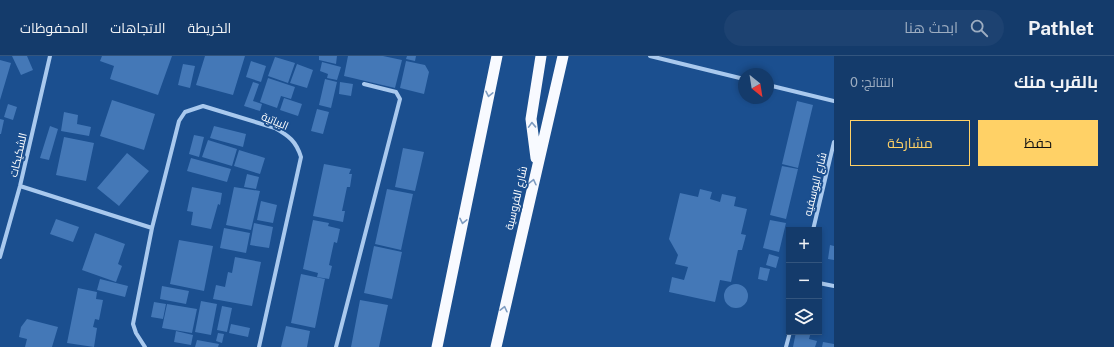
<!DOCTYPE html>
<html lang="ar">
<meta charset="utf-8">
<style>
:root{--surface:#143b6b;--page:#1d4271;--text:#f1f3f6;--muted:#9dadc1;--line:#33557e;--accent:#ffd166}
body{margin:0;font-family:"Public Sans",Cairo,sans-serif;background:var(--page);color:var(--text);direction:rtl}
.controls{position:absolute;right:12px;bottom:12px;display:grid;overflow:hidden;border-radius:0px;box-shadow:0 2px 6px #0003}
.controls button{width:36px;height:36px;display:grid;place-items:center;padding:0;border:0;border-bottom:1px solid var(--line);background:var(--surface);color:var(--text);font:20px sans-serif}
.compass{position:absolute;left:738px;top:12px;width:36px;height:36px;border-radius:50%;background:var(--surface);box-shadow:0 2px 6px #0003;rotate:150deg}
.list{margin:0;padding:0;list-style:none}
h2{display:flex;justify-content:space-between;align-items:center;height:52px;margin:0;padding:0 16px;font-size:17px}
h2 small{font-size:13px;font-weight:400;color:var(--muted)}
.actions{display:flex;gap:8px;padding:12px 16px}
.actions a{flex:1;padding:9px 0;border:1px solid var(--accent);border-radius:0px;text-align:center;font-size:14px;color:var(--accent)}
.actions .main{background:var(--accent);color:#111}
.icon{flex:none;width:22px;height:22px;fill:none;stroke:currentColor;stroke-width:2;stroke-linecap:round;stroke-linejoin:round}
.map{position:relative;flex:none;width:834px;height:291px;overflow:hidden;direction:ltr}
header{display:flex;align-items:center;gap:24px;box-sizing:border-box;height:56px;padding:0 20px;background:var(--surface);border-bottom:1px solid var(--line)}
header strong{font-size:19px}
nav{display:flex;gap:22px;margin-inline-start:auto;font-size:14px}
.search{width:280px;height:36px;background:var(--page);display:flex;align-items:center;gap:10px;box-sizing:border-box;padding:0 14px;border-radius:22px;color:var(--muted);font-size:15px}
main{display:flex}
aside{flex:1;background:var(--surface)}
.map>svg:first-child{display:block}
.building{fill:#4478b7}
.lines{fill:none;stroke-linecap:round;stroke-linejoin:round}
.minor{stroke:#a9c9ee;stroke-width:4}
.trunk{stroke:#f8faff;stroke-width:11}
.oneway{stroke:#7e9cc1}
.labels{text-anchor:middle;stroke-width:4;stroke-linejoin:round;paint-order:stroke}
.street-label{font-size:11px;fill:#fff;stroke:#1b4f8f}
</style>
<header>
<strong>Pathlet</strong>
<div class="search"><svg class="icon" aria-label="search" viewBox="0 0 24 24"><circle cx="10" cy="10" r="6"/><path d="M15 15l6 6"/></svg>ابحث هنا</div>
<nav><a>الخريطة</a><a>الاتجاهات</a><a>المحفوظات</a></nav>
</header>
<main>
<aside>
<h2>بالقرب منك<small>النتائج: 0</small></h2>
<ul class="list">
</ul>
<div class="actions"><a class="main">حفظ</a><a>مشاركة</a></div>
</aside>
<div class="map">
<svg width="834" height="291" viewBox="0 0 834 291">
<rect width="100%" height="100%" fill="#1b4f8f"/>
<path class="building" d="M12,0h15l6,14 -12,5z
M102,0h70l-14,39 -48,-16 4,-13 -14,-5z
M205,0h40l-12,39 -37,-10z
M319,0h18l-1,8 -17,-4z
M348,0h35l19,4 -7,28 -51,-12z
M407,0h9l-1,5 -9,-2z
M275,1l20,6 -7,20 -20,-7z
M0,4l11,3 -11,37z
M251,5l15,5 -5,16 -15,-5z
M406,5l19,4 4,7 -5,22 -24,-6z
M322,6l19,5 -4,13 -10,-2 1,-4 -8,-3z
M183,8l12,2 -5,22 -12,-3z
M297,8l16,6 -6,18 -17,-5z
M268,22l27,9 -4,12 -10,-3 -4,12 -17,-6z
M325,23l12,3 -6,26 -12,-3z
M253,26l6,2 -6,17 9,3 -2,7 -16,-5z
M340,26l13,2 -2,12 -12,-2z
M284,42l18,6 -4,12 -18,-6z
M112,44l43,14 -11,36 -44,-14z
M797,45l16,4 -15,63 -16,-4z
M8,48l9,3 -4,13 -9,-3z
M317,53l12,3 -6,22 -12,-3z
M64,56l14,3 -1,9 14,3 -2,9 -28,-5z
M0,63l4,1 -3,14h-1z
M50,70l8,3 -9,31 -9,-2z
M214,70l32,8 -3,13 -33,-9z
M194,79l10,2 -5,20 -10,-3z
M64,81l30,6 -8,38 -30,-6z
M208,84l29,9 -5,17 -30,-9z
M403,92l21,4 -9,39 -20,-4z
M239,94l26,8 -5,16 -26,-8z
M127,97l22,18 -30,35 -22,-18z
M191,102l40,11 -4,13 -40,-11z
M324,108l27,5 -2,5h3l-2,13h-3l-5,24h3l-2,11 -30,-6z
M782,110l16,3 -12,50 -16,-4z
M247,118l12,3 -3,12 -12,-2z
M192,131l30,6 -2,12 -2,-1 -7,25 -20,-4 2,-13 -6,-1z
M234,131l26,4 -9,39 -25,-5z
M387,133l26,5 -12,56 -26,-6z
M700,133l12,3 -2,7 10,3 2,-8 14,3 -2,9 13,3 -6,25 5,1 -4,15h-4l-7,32 -11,-2 -5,22 -46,-10 3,-15 12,3 4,-13 -13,-3 3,-9 -9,-16 11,-46 18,4z
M261,145l16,4 -4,18 -16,-3z
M56,163l23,8 -6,15 -23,-8z
M313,164l16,3 -1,3 12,3 -3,14 -3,-1 -5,23 3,1 -3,13 -12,-2 1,-4 -15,-4z
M770,164l16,3 -7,29 -16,-4z
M254,167l19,4 -4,21 -19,-3z
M224,172l26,5 -4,20 -26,-5z
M95,177l30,11 -7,20 4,2 -6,16 -34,-12z
M179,184l34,6 -9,45 -34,-7z
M830,189l4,1v14l-6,-1z
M374,190l28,6 -10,47 -28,-6z
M769,198l10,3 -3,11 -10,-3z
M235,201l26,5 -9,44 -39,-7 3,-14 9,2 3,-15 4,1z
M760,211l10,2 -3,12 -9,-2z
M301,218l24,5 -10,49 -24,-5z
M100,223l28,7 -3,11 -28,-7z
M724 240a12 12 0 1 1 24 0a12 12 0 1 1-24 0Z
M162,230l27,5 -3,13 -26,-5z
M78,232l19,4 -1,7 7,1 -4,20 -4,-1 -2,8 4,1 -3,19 -27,-4z
M360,244l28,5 -9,42h-28z
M201,245l16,3 -6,31 -16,-3z
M154,246l12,2 -3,15 -12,-2z
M167,248l30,5 -5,24 -30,-5z
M222,250l10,2 -5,24 -10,-2z
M27,263l31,8 -6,20h-27l2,-8 -8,-2 2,-10z
M231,268l19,4 -2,9 -19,-4z
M286,270l24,5 -3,16h-26z
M176,275l17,4 -2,10 -17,-3z
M796,276h15l-2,7 8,2 -2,6h-22z
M218,277l6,1 -2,9 -6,-2z
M197,284l22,4 -1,3h-23z
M823,286l11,2v3h-12z"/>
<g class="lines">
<path class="minor" d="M650,0l94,23
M768,29l66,16
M20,130l132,42
M813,174l21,-88
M0,201l20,-71 30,-130
M819,227l15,3
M145,291l-9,-14 -3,-9 19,-96 27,-107 6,-9 18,-6 72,22c14,8 21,13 26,29l-42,190
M336,291l64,-248 -4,-7 -32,-8
M786,291l4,-15"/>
<path class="trunk" d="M536,102l-5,-39 10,-63
M437,291l60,-291
M496,291l67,-291"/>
</g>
<defs><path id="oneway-chevron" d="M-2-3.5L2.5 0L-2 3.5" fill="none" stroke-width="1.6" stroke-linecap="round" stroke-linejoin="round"/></defs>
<g class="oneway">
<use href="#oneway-chevron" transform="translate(489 38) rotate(102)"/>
<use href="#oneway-chevron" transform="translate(532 69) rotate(-92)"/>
<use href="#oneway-chevron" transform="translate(533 126) rotate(-77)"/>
<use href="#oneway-chevron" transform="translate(463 165) rotate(102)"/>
<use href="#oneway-chevron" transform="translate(504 253) rotate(-77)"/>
</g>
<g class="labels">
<g class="street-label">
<text transform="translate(275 65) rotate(23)" y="4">البياتية</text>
<text transform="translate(18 99) rotate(-77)" y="4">الشكيكات</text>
<text transform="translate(815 128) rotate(-76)" y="4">شارع اليوسفيه</text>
<text transform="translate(516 142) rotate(-77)" y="4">شارع الفروسية</text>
</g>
</g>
</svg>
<div class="controls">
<button>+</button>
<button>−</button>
<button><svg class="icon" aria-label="layers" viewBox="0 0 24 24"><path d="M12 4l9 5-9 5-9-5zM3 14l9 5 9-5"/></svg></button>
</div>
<svg class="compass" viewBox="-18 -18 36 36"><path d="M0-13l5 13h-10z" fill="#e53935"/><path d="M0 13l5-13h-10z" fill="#9dadc1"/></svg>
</div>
</main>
